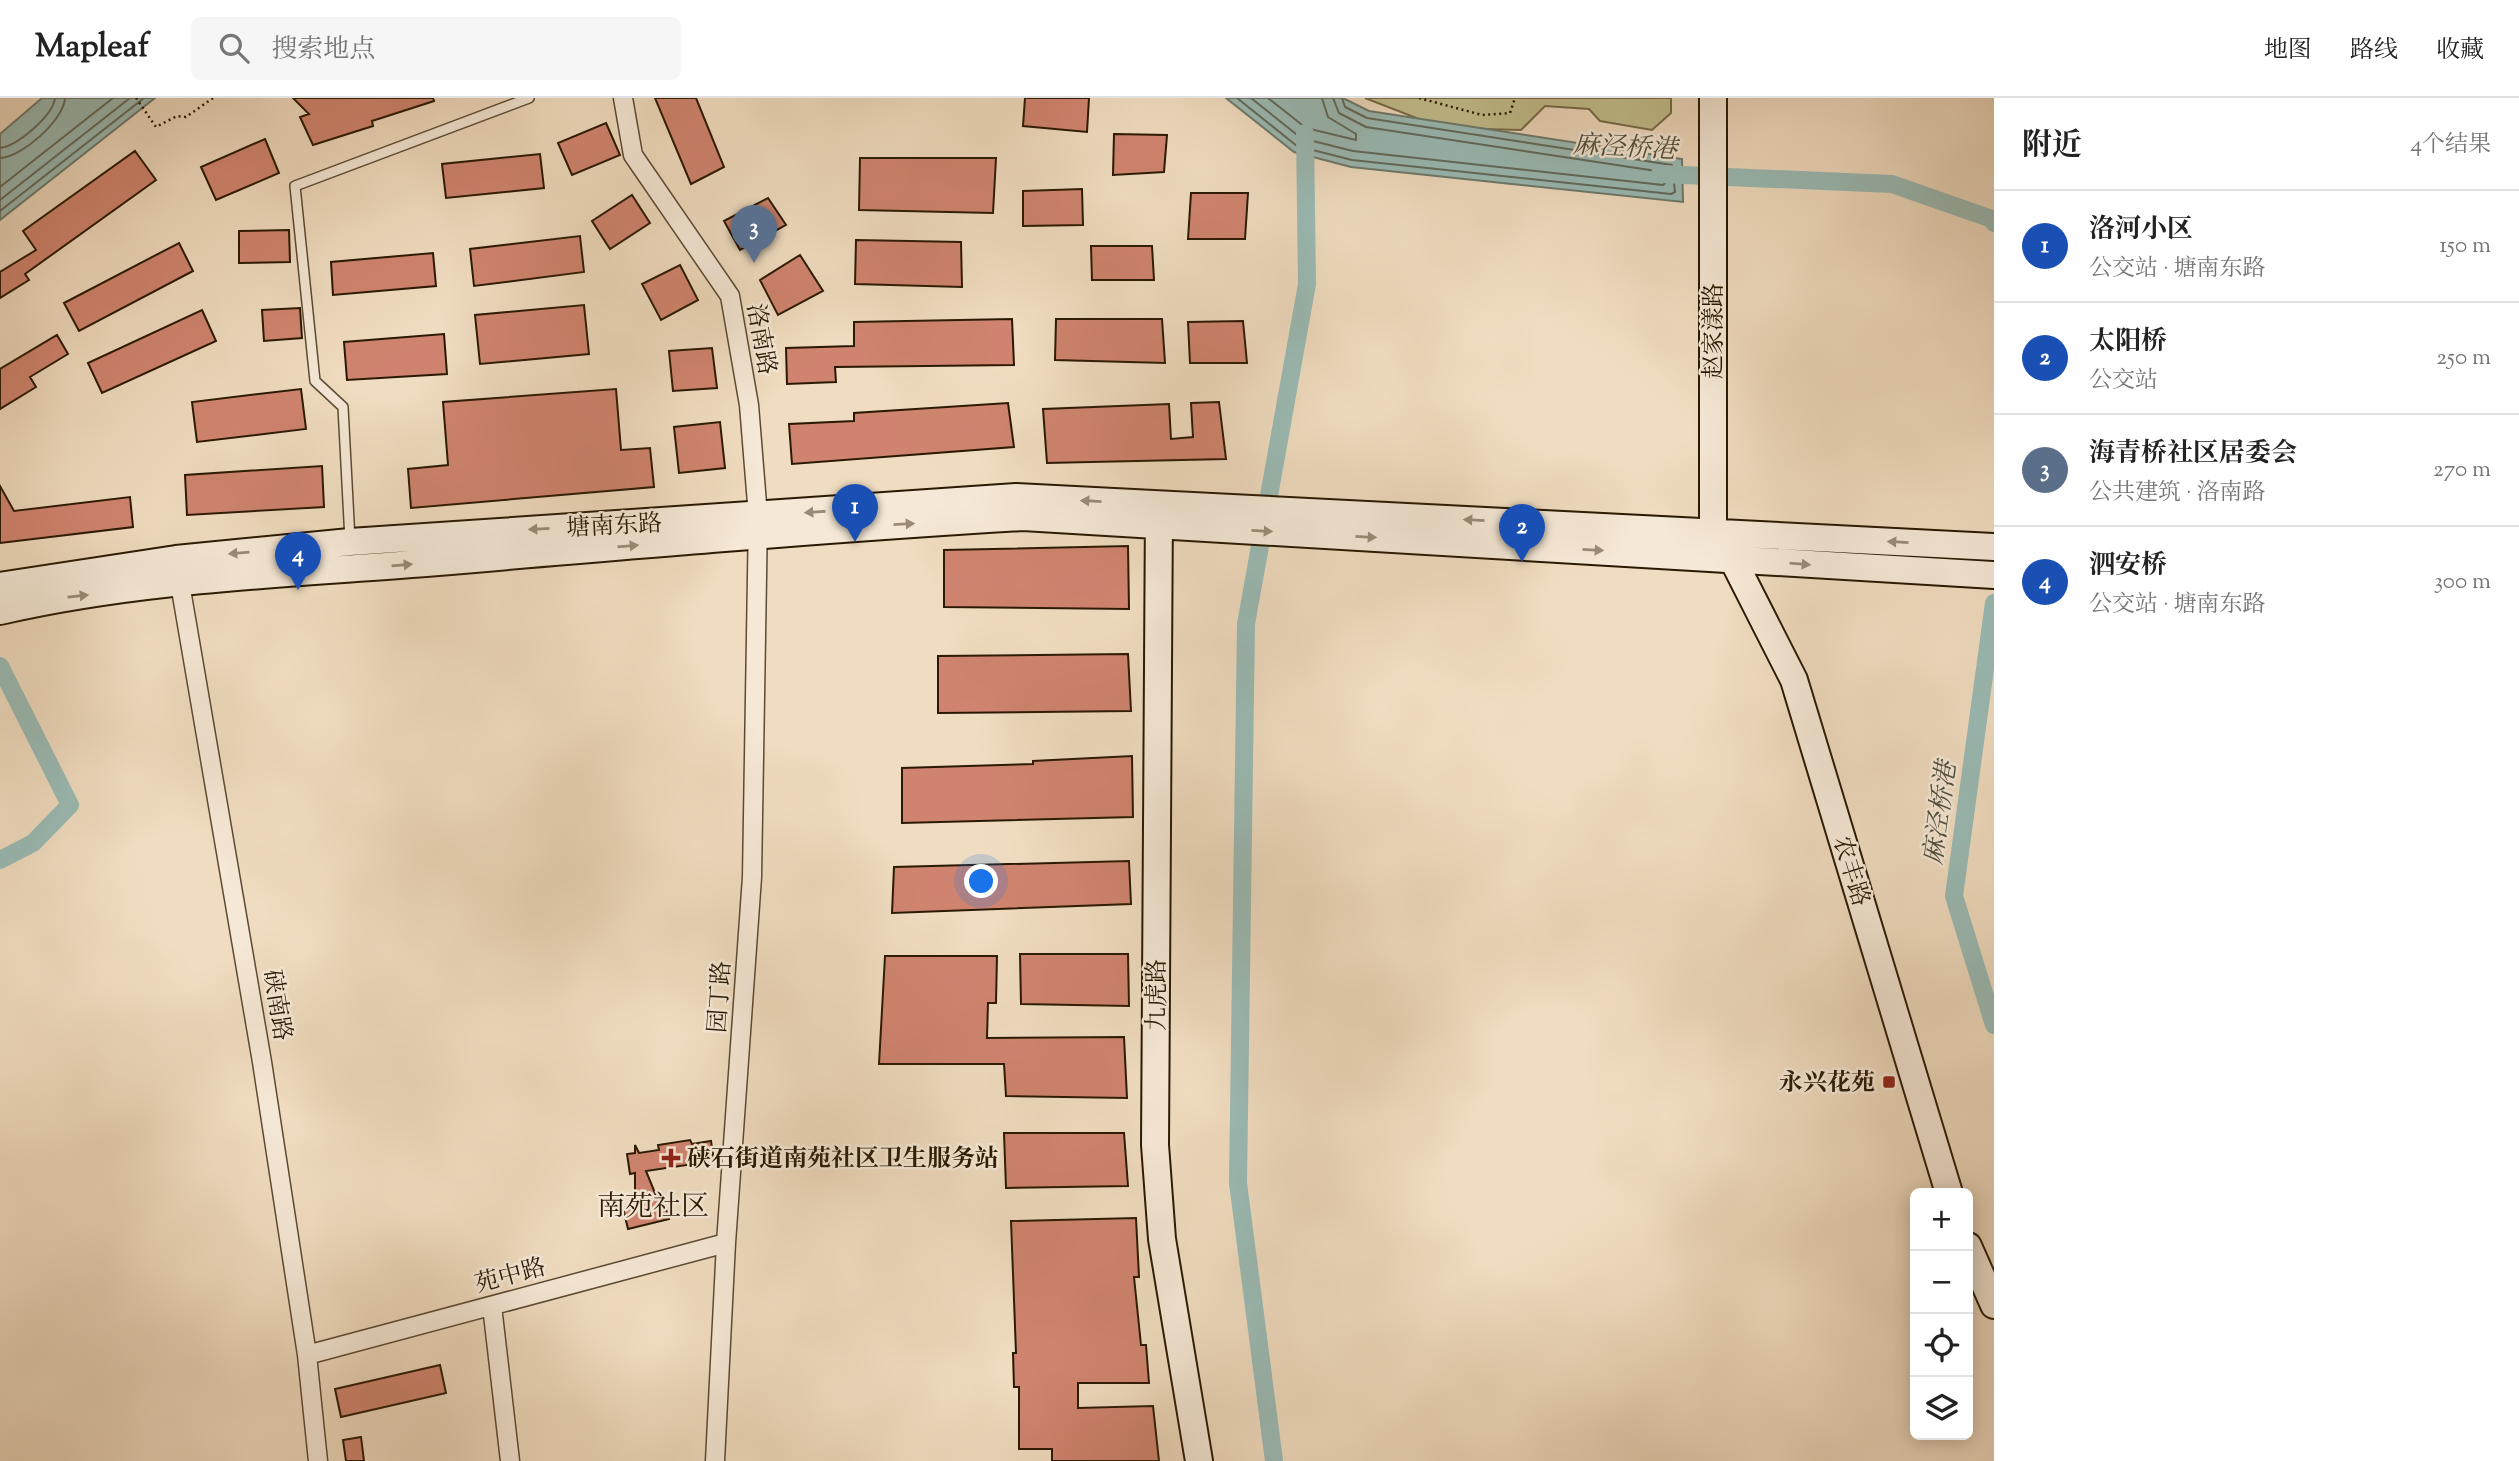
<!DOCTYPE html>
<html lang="zh">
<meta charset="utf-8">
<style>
:root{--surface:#fff;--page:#f6f6f6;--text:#222;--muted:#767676;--line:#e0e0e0;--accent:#db2777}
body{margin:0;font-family:"Sorts Mill Goudy","Noto Serif SC",serif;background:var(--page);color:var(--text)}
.controls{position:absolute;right:21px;bottom:21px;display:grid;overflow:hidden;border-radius:10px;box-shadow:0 4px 18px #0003}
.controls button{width:63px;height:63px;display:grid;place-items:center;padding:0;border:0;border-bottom:2px solid var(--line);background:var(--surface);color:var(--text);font:35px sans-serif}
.you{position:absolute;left:982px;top:784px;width:24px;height:24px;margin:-18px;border:5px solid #fff;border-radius:50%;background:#1a73e8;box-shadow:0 0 0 10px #1a73e833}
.badge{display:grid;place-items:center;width:46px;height:46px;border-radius:50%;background:var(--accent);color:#fff;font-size:23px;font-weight:700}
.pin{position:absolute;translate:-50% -58px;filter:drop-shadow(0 2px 4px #0008)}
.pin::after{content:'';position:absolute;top:37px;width:24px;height:21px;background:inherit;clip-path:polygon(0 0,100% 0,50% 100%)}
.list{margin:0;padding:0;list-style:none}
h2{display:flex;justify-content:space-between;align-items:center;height:91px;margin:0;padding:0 28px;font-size:30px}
h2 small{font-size:23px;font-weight:400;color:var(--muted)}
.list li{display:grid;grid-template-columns:46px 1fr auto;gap:21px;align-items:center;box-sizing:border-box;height:112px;padding:0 28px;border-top:2px solid var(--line)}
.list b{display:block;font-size:26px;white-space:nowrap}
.list p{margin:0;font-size:23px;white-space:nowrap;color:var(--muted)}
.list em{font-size:23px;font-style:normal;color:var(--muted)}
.icon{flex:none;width:38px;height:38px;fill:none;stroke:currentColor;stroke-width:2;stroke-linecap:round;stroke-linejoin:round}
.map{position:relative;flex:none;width:1994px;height:1363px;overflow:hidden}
header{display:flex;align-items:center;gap:42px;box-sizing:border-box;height:98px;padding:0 35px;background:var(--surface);border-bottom:2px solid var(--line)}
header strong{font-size:33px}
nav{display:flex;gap:38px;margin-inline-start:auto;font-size:24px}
.search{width:490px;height:63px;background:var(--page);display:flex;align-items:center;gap:18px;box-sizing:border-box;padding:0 24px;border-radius:10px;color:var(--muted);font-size:26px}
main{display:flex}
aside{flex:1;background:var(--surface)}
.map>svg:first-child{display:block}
.green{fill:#c2be8d;stroke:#766c48;stroke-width:2}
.water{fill:#9abbb5;stroke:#6d7a6d;stroke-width:2}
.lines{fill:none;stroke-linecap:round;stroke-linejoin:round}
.shore{stroke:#626a5c;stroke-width:2}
.canal{stroke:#9abbb5;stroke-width:18}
.building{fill:#d0846f;stroke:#2a1902;stroke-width:2}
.lane-casing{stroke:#5c4a32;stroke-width:12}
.street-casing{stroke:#5c4a32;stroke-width:21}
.secondary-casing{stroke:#2a1902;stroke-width:30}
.path{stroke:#2a1902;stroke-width:2.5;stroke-dasharray:2 3.5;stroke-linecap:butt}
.lane{stroke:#f5e8d6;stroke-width:9}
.street{stroke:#f5e8d6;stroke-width:18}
.secondary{stroke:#f5e8d6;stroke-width:26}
.oneway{fill:#9a8b77}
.poi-dot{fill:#8f2418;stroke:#f5e8d6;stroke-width:2.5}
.labels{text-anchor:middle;stroke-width:5;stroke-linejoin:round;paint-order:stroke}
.street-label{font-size:24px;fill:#2a1902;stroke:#f5e8d6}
.poi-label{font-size:24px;font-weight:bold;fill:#2a1902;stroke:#f5e8d6;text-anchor:end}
.water-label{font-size:26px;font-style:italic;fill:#515241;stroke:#f5e8d6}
.quarter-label{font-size:28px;fill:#2a1902;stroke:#f5e8d6}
</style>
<header>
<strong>Mapleaf</strong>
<div class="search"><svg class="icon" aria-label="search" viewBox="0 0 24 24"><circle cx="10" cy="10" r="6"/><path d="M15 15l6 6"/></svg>搜索地点</div>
<nav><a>地图</a><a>路线</a><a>收藏</a></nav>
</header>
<main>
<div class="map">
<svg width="1994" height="1363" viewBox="0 0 1994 1363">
<rect width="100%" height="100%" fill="#f0dcc0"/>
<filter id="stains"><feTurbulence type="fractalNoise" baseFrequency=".00286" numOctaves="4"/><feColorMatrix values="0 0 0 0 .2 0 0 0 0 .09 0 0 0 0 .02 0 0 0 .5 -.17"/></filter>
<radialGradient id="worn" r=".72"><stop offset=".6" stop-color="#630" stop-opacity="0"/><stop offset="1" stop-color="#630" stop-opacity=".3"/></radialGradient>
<path class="green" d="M1365,0h306v15l-19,17 -52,-9 -11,-12 -44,-3 -24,24 -79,-2z"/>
<path class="water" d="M42,0h113l-155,122v-86z
M1226,0h117l26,13 313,48 1,43 -332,-35 -57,-15z"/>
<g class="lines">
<path class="shore" d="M1237,0l60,48 55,14 319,34 4,-2 -3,-27 -305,-47 -22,-11 -3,-9
M1251,0l50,40 52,13 310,34 3,-3 -3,-10 -297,-45 -27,-14 -6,-15
M1268,0l38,30 50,12v-6l-28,-17 -6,-19
M0,50c17,-2 53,-32 55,-50
M0,60c22,-1 64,-38 65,-60
M0,89l113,-89
M0,102l130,-102
M0,113l144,-113"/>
<path class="canal" d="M1660,76l232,10 100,35 2,4
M1994,505l-40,293 40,129
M0,568l70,139 -37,38 -33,17
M1274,1363l-36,-278 8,-559 61,-340 -2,-151"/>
</g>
<path class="building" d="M293,0h140l1,3 -62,20 1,5 -60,19 -13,-28 9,-3z
M655,0h41l28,69 -33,17z
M1025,0h64l-2,34 -64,-6z
M606,25l14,32 -48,20 -14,-32z
M1114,36l53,1 -3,37 -51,3z
M265,41l14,34 -63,27 -15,-33z
M135,53l21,29 -131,94 4,6 -29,18v-26l36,-22 -13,-19z
M540,56l4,34 -98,10 -4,-34z
M860,60h136l-3,55 -134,-3z
M1082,91l1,36 -60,1v-35z
M1191,95h57l-3,46h-57z
M632,97l18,28 -40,26 -18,-28z
M768,100l18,27 -46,25 -16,-29z
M289,132l1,32 -51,1v-32z
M580,138l4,36 -110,14 -4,-37z
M856,142l105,2 1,45 -107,-3z
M179,145l14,28 -114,60 -15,-28z
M1091,148h61l2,34h-62z
M433,155l3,33 -103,9 -2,-33z
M800,157l23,36 -45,24 -18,-35z
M680,167l18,35 -37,20 -19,-36z
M584,207l5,49 -109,10 -5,-49z
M300,210l2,30 -38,3 -2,-31z
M202,212l14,31 -114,52 -14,-30z
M1012,221l2,46 -179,2 1,15 -49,2 -1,-36 68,-2v-24z
M1056,221h106l3,44 -110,-3z
M1243,223l4,42h-57l-2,-41z
M444,236l3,40 -100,6 -3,-38z
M57,237l11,19 -38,23 6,10 -36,22v-40z
M712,250l5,40 -44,3 -4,-40z
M301,291l5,40 -109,13 -5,-40z
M616,291l5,61 29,-2 4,39 -243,21 -3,-39 40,-4 -5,-63z
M1219,304l7,57 -179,4 -4,-54 126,-5 2,35 22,-2 -2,-34z
M1008,305l6,44 -222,17 -3,-40 65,-3v-8z
M720,324l5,46 -46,5 -5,-46z
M322,368l2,41 -137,8 -2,-40z
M0,388l14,25 116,-14 3,30 -133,16z
M1128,448l1,63 -185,-2v-57z
M1128,556l3,57 -193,2v-57z
M1132,658l1,61 -231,6v-55l131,-4v-3z
M1129,763l2,43 -239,9 2,-46z
M1020,856h108l1,52 -108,-2z
M885,858h112l-1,47h-8l-1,35 137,-1 3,61 -121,-2 -2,-32h-125z
M1004,1035h120l4,53 -122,2z
M690,1042l2,4 19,-3 3,20 -68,10 11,27h6l6,21 -41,10 -5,-21 12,-3v-32l-5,1 -3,-20 8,-1v-8l4,8 20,-3 -1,-5z
M1136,1120l3,59h-5l7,68h5l3,38h-71v25l75,-2 6,55h-107v-12h-33v-62h-5l-1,-34h3l-5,-132z
M440,1267l6,28 -105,24 -6,-28z
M361,1339l3,24h-18l-3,-21z"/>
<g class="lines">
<g class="lane-casing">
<path id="lane" d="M350,442l-7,-133 -28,-26 -20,-195 234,-88"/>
</g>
<g class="street-casing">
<path id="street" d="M623,0l10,57 97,141 19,109 9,111 -6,361 -26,366 -11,218
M178,474l84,490 45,293 11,106
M492,1208l18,155
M307,1257l419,-112"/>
</g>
<g class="secondary-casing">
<path id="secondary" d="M1713,0v434l19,26 62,122 155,513
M1159,409l-4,638 7,94 37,222
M0,488l176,-27 174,-17 666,-45 978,50
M0,513c139,-32 284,-37 426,-48 199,-17 398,-34 597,-46l971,58
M1968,1148l26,59"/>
</g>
<path class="path" d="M136,0l20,29 21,-11 9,1 27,-19
M1419,0l63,17 28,-2 5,-15"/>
<use href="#lane" class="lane"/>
<use href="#street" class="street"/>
<use href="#secondary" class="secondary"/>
</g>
<defs><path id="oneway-solid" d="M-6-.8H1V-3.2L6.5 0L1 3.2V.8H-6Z" transform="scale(1.75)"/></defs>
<g class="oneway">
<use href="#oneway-solid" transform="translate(1091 403) rotate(-177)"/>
<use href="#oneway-solid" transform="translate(815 414) rotate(176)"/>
<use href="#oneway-solid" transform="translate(1474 422) rotate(-177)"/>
<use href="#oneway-solid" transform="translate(904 426) rotate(-3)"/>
<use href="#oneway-solid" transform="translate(539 431) rotate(177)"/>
<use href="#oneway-solid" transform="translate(1262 433) rotate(3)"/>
<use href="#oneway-solid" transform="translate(1366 439) rotate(3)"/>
<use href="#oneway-solid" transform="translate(1898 444) rotate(-177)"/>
<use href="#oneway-solid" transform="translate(628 448) rotate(-5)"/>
<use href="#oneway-solid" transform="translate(1593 452) rotate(3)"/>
<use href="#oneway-solid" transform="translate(239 455) rotate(175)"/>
<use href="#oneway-solid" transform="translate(1800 466) rotate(5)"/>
<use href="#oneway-solid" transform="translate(402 467) rotate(-5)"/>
<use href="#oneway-solid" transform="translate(78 498) rotate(-6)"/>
</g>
<g class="poi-dot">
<rect x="1882" y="977" width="14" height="14" rx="3.5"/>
<path d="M667.5 1049.5h7v7h7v7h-7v7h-7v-7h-7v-7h7z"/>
</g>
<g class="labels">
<g class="street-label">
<text transform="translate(1713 233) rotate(-90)" y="8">赵家漾路</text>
<text transform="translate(762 241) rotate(80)" y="8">洛南路</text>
<text transform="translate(614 427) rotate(-3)" y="8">塘南东路</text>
<text transform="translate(1852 773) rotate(73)" y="8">农丰路</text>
<text transform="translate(1156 897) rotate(-90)" y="8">九虎路</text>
<text transform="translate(719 899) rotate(-86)" y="8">园丁路</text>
<text transform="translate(278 907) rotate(81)" y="8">硖南路</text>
<text transform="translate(510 1177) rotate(-15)" y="8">苑中路</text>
</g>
<g class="poi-label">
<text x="1875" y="992">永兴花苑</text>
<text x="687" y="1068" text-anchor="start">硖石街道南苑社区卫生服务站</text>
</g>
<g class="water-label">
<text transform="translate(1625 48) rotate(3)" y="9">麻泾桥港</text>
<text transform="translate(1939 715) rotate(-82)" y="9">麻泾桥港</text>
</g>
<g class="quarter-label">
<text x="653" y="1117">南苑社区</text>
</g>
</g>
<rect width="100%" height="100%" filter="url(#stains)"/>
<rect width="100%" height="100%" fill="url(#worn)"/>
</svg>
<div class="controls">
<button>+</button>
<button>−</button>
<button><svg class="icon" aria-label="locate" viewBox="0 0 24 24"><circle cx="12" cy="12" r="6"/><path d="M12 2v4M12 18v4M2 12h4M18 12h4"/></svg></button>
<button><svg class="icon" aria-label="layers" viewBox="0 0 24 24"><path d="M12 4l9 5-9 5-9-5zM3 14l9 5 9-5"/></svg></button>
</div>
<div class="you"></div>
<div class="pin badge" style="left:855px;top:444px;background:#1a4fb4">1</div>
<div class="pin badge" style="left:1522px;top:464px;background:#1a4fb4">2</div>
<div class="pin badge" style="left:754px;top:165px;background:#5c6f8a">3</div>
<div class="pin badge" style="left:298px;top:492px;background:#1a4fb4">4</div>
</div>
<aside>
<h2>附近<small>4个结果</small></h2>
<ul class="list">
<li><span class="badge" style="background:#1a4fb4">1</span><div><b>洛河小区</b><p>公交站 · 塘南东路</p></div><em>150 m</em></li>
<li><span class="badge" style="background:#1a4fb4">2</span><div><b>太阳桥</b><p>公交站</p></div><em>250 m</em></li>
<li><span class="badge" style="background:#5c6f8a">3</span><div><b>海青桥社区居委会</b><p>公共建筑 · 洛南路</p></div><em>270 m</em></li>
<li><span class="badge" style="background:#1a4fb4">4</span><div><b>泗安桥</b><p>公交站 · 塘南东路</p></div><em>300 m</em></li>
</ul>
</aside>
</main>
